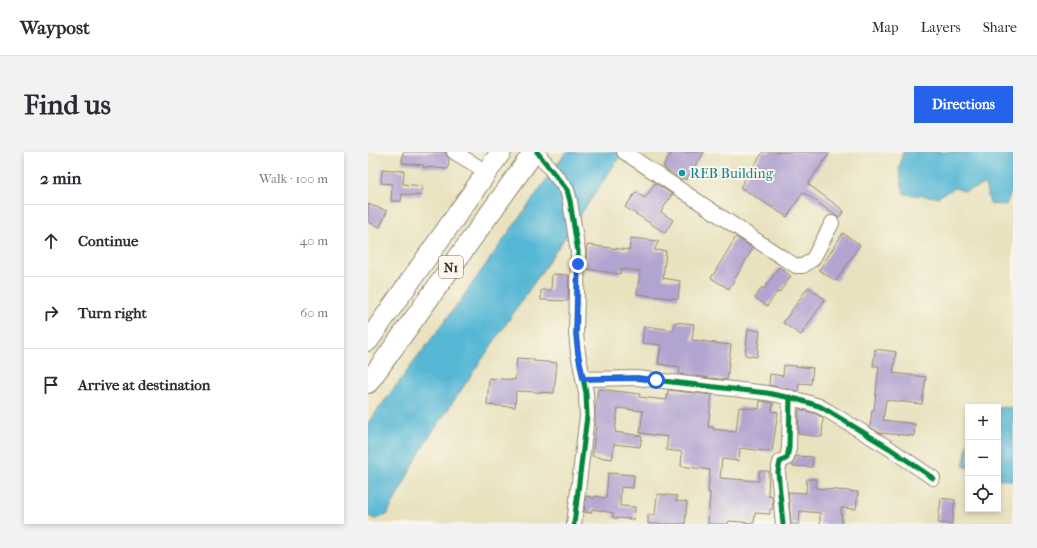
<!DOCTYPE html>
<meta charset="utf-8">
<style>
:root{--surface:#fff;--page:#f2f2f3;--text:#2b2b33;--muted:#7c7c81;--line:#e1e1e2;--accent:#2563eb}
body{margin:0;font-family:"IM FELL French Canon",serif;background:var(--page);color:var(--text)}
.controls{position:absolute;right:12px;bottom:12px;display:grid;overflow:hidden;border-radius:0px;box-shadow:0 2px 6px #0003}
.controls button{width:36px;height:36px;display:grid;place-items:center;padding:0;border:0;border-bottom:1px solid var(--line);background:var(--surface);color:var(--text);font:20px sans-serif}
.stop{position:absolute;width:12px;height:12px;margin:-9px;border:3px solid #2563eb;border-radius:50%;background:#fff}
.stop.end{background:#2563eb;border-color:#fff;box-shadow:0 1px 4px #0008}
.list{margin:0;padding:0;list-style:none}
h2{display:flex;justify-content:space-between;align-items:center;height:52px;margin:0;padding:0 16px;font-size:17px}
h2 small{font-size:13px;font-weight:400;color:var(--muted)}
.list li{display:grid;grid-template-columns:26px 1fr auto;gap:12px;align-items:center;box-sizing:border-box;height:72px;padding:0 16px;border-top:1px solid var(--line)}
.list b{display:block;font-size:15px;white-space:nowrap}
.list em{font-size:13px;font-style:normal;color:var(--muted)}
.icon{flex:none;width:22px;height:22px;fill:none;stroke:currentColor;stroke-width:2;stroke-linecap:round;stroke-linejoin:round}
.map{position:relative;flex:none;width:645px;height:372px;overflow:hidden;border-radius:0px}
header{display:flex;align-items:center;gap:24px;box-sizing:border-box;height:56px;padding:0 20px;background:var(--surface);border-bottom:1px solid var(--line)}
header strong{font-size:19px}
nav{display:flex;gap:22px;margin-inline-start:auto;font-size:14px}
.intro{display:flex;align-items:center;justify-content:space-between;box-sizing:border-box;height:96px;padding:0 24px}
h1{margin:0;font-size:28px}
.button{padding:10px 18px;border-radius:0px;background:var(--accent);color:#fff;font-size:14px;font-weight:700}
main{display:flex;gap:24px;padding:0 24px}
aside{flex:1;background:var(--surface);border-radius:0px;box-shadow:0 2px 6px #0003}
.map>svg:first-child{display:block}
.water{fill:#55b7d4;stroke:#487079}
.building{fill:#b2a4d0}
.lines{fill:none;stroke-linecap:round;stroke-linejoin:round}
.minor-casing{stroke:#92866e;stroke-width:16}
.highway-casing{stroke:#92866e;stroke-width:22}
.minor{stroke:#fff;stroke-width:14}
.highway{stroke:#fff;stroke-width:20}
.cycleway-casing{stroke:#fbf7ec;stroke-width:8}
.cycleway{stroke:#00873e;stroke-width:5}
.route{stroke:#2563eb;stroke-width:5}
.culture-dot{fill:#0f9aa8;stroke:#fbf7ec;stroke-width:1.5}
.labels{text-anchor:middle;stroke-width:4;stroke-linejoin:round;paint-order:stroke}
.shield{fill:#fbf7ec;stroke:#75685c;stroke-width:1}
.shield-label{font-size:13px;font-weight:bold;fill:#3b2a1e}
.culture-label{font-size:14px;fill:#0d838f;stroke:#fbf7ec;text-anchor:start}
</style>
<header>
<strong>Waypost</strong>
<nav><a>Map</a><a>Layers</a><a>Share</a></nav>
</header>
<div class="intro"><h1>Find us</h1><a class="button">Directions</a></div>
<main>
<aside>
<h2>2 min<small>Walk · 100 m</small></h2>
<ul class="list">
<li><svg class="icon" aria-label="ahead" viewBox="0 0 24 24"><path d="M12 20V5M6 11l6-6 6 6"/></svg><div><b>Continue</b></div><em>40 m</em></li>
<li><svg class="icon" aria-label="right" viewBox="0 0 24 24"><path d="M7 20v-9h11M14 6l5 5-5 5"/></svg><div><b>Turn right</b></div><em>60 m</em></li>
<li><svg class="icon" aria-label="arrive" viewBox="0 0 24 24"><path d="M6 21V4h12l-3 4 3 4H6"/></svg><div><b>Arrive at destination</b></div></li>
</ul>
</aside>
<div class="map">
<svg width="645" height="372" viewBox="0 0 645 372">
<rect width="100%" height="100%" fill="#fbf7ec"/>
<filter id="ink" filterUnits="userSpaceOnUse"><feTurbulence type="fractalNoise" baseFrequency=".025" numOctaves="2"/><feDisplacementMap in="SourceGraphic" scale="8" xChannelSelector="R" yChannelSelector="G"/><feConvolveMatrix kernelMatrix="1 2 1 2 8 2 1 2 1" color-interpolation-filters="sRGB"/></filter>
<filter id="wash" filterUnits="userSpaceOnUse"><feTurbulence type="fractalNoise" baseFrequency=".012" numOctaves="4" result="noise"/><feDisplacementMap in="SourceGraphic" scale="16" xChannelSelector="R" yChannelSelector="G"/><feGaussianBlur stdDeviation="0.9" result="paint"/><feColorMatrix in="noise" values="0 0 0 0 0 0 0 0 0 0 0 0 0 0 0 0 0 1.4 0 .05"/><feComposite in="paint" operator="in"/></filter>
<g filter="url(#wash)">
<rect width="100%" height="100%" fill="#e9e2bf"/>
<path class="water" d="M198,0h57l-200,294 -36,69 -12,4 -7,-3v-93l92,-122z
M535,0h110v36l-7,17 -16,-1 -5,-19 -21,6 -9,-3 -18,9 -33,-3 -5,-25z
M630,255l15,1v73l-15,-3z
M600,290v26l-5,-2z"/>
<g id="blocks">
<path class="building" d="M35,0h43v4l3,3 -1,10 -25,-2v-2l-21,-2z
M304,0h32l-18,28 -3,-2 -1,2 -18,-12 1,-1 -2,-1z
M395,0h67l-22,32 36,27 -5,7 -36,-26 -16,25 -47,-30z
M14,17l22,2 -1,13 19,2 -1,10 -19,-2 -1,7h-10l1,-17 -11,-1z
M287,31l17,11 -11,18 12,8 -8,13 -40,-26 11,-15 9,6z
M0,52l19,7 -7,16 -12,-5z
M475,81l17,12 -24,36 -17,-11z
M368,85l17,11 -24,41 -18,-11z
M263,86l28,3 -5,9 12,1 -3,27 17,3 -2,18 -41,-5 3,-23 -19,-2 -1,5 -34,-5 1,-24 42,5z
M411,115l12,9 -12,17 -2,-1 -10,14 -12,-8 7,-11 2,2z
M184,122l17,1 -1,26 -27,-1v-10h10z
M440,135l17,12 -24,36 -18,-12z
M307,170l19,2 -2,16 39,5 -4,35 -48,-6 1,-7 -22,-3 3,-19 -19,-2 2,-17 30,4z
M380,177l12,2 -3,26 -12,-2z
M507,197l21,3 -3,21 33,4 -4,27 -36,-4 -3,20 32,4 -1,12 -34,-3 -10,-6 2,-17h2l5,-44h-6z
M149,206l17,1 -1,2 24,2 -3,30 -37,-2h-1l-1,16 -28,-2 2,-27 26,2z
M416,213l29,3 -2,16 -12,-1 -1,8 -29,-6 1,-11 13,2z
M230,237l42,5 -1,3 28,3 1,-10 44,5 -4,32h5v2l23,3 3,-25 20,2 1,-8 13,2 -1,8 6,1 -6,40 -32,-4 -1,13 -17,-2 -2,19 39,3v-10h10l-1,24 4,1 1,13h-3v5l-15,-1 -1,10 -25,-2 -1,3h-20l2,-32h-2l2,-22 -29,-4 1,-14 -16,-2 2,-13 -28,-4 3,-22 -25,-3 -3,24 27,4 -2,11 -26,-3 -2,15 -20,-3 4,-32h-1v-13z
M431,257l17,5 7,4 -1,19 -24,-3z
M428,304l17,1 -1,10 -20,-1z
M240,321l26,2 -1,13 -12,-1 -1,19 15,1 -1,12 -21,-1v-5l-21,-4 -1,4 -7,-1 2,-16 9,2v-2l11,2z
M439,327h9v9l42,4 -2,17 -15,-1 1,16h-22v-11l-20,-2 -1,13h-8l-3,-32 18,1z
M289,342l20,2 -1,5 11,1 -2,22h-37v-10l7,1z
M573,346l14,2 -3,24 -14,-1z"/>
</g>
</g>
<g filter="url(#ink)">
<use href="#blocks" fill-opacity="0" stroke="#92866e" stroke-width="1"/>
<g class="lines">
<g class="minor-casing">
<path id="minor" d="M86,0l33,20
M169,0l30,38 3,11 8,51 -2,82 2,19 8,40 1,23 -13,108
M256,0l159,106 13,8h7l10,-7 19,-36
M215,227l54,-1 130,15 29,6 23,7 9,5 61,37 44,30
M415,372l-5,-52 2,-10 7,-4 2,-10 1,-51"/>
</g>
<g class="highway-casing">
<path id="highway" d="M0,189l133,-189
M0,231l166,-231"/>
</g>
<use href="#minor" class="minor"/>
<use href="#highway" class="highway"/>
<g class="cycleway-casing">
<path id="cycleway" d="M169,0l30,38 3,11 8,51 -2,82 2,19 8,40 1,23 -13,108
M215,227l54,-1 130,15 29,6 23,7 9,5 61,37 44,30
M415,372l-5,-52 2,-10 7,-4 2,-10 1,-51"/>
</g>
<use href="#cycleway" class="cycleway"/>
</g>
</g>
<g class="lines" filter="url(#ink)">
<path class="route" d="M210,112l-2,70 2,19 5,26 54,-1 19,2"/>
</g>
<circle class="culture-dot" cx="314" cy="21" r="4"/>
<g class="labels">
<rect class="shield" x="71" y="104" width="24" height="22" rx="3"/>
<g class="shield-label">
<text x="83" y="120">N1</text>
</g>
<g class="culture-label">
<text x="322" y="26">REB Building</text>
</g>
</g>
</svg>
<div class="controls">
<button>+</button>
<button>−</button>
<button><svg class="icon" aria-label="locate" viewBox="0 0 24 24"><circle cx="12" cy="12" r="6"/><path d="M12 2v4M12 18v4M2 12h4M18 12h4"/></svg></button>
</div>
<div class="stop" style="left:288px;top:228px"></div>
<div class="stop end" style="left:210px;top:112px"></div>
</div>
</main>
